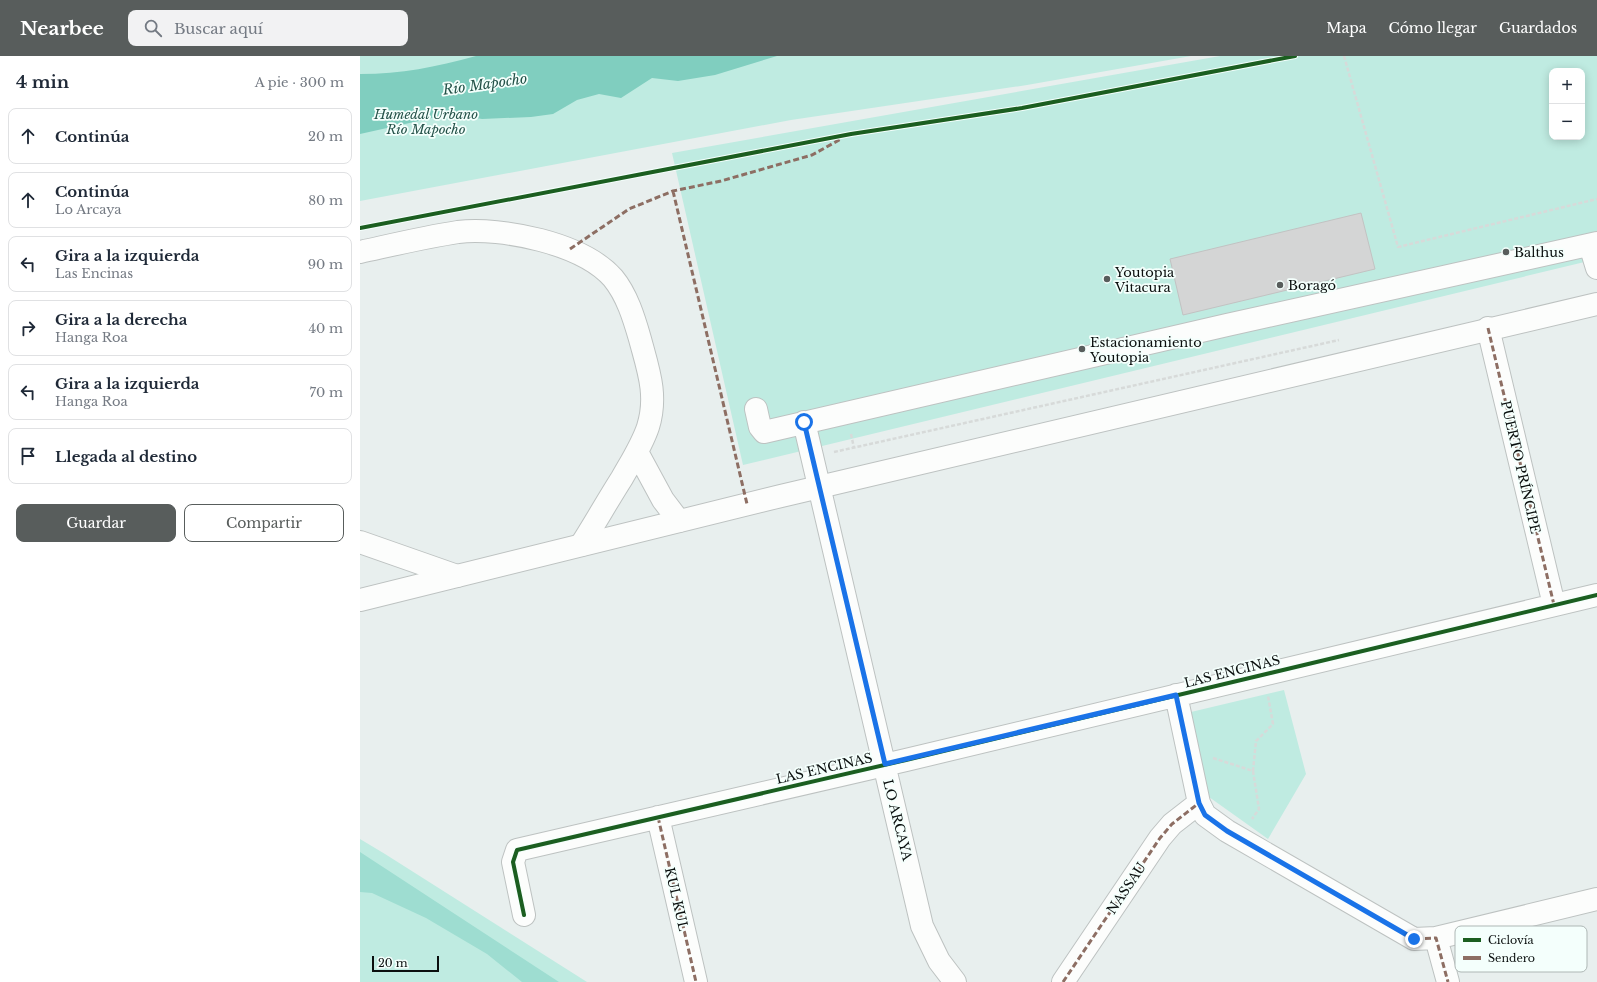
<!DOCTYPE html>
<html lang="es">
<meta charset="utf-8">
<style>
:root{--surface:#fff;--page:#f2f2f3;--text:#1f2937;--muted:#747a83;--line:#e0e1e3;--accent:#585d5c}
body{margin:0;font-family:"Libre Baskerville",serif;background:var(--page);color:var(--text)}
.controls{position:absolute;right:12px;top:12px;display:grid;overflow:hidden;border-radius:8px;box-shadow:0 2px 10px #0003}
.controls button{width:36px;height:36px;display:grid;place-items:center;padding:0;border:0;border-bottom:1px solid var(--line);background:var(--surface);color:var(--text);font:20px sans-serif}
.scale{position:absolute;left:12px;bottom:10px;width:67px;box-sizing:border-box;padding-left:4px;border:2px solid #0a0f0e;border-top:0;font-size:11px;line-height:14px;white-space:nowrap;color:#0a0f0e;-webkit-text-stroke:3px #f4fffc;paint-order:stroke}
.stop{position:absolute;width:12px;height:12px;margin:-9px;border:3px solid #1a73e8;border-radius:50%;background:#fff}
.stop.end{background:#1a73e8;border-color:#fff;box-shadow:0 1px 4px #0008}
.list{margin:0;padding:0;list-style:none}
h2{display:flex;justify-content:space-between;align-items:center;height:52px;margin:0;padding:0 16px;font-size:17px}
h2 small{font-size:13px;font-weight:400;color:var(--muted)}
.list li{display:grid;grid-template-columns:26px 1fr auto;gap:12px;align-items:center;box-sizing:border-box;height:56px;margin:0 8px 8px;padding:0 8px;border:1px solid var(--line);border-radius:8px}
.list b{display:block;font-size:15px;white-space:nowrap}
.list p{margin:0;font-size:13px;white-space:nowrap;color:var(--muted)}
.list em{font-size:13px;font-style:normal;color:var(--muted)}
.actions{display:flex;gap:8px;padding:12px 16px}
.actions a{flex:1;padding:9px 0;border:1px solid var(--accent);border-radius:8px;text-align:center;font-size:14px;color:var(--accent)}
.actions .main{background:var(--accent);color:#fff}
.icon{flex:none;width:22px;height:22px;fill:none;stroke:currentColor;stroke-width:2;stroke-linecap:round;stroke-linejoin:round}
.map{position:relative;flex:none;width:1237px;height:926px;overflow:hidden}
header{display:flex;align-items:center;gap:24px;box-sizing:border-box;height:56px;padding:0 20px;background:var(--accent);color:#fff}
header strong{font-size:19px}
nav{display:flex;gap:22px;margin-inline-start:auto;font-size:14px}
.search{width:280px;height:36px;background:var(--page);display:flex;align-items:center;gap:10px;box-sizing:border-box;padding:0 14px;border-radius:8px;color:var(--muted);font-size:15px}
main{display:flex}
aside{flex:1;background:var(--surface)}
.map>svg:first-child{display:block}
.green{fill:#bfebe1;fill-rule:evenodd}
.forest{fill:#9eddd1}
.water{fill:#80cebf}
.building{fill:#d4d5d5;stroke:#c2c2c2}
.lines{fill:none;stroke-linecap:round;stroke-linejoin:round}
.minor-casing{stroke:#bdc2c1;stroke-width:24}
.major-casing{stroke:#bdc2c1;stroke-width:24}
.path{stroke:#d7dad9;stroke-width:2.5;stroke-dasharray:4 2;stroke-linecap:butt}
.minor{stroke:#fcfdfc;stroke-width:22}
.major{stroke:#fcfdfc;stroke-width:22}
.quiet{stroke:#8d6e63;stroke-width:3;stroke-dasharray:6 3;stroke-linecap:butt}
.cycleway-casing{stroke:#f4fffc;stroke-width:6}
.cycleway{stroke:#1b5e20;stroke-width:4}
.route{stroke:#1a73e8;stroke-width:5}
.poi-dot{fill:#585d5c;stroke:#f4fffc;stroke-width:1.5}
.labels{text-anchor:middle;stroke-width:3.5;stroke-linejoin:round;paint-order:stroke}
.park-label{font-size:13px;font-style:italic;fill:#245249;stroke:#f4fffc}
.poi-label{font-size:13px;fill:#0a0f0e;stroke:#f4fffc;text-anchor:start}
.street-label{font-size:13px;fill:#0a0f0e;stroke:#f4fffc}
.water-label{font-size:14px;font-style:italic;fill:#235248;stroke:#f4fffc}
.key{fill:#f4fffc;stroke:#aeb7b5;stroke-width:1}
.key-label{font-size:11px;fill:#0a0f0e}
</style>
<header>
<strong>Nearbee</strong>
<div class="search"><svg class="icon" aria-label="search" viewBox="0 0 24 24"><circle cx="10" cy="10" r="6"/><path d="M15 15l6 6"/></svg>Buscar aquí</div>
<nav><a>Mapa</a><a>Cómo llegar</a><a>Guardados</a></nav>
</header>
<main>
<aside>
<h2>4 min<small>A pie · 300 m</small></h2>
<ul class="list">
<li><svg class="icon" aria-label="ahead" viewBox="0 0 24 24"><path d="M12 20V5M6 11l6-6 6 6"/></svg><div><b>Continúa</b></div><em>20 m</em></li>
<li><svg class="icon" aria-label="ahead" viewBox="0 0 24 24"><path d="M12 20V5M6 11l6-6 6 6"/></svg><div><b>Continúa</b><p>Lo Arcaya</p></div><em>80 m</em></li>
<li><svg class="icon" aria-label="left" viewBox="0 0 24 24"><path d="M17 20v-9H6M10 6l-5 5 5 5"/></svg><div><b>Gira a la izquierda</b><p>Las Encinas</p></div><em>90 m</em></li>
<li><svg class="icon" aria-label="right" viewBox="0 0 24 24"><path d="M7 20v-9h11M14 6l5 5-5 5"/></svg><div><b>Gira a la derecha</b><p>Hanga Roa</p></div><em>40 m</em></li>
<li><svg class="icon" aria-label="left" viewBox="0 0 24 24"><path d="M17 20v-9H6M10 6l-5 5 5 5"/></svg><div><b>Gira a la izquierda</b><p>Hanga Roa</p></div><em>70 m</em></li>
<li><svg class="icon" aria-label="arrive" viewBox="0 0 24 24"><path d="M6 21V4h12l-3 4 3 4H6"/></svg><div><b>Llegada al destino</b></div></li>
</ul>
<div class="actions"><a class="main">Guardar</a><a>Compartir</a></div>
</aside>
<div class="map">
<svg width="1237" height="926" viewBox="0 0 1237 926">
<rect width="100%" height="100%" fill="#e8efee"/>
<path class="green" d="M0,0h831l-164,29 -236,35 -431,81z
M860,0h377v203l-854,206 -71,-312zM1192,15h30v66h-30z
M924,634l22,84 -38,65 -59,-42 -18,-85z
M0,783l25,15 202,128h-227z"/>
<path class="forest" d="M0,796l199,130h-37l-35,-28 -61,-36 -54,-25 -12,-1z"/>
<path class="water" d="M116,0h301l-62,19 -37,6 -26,-3 -31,20 -22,-4 -22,6 -24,14 -22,3 -49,2 -24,-4 -17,1 -81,18v-60c42,0 75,-7 116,-18z"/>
<path class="building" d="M1001,157l14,56 -192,46 -13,-56z"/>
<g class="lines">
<g class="minor-casing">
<path id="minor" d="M1230,189l7,23
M0,196c32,-7 65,-15 98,-20 44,-5 124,11 155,46 14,17 21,40 27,61 8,30 18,56 8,88 -6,18 -17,35 -26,51 -14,22 -27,45 -41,67
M1128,272l66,277
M396,353l4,18 4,5 463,-107 370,-82
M444,366l118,504 17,35 16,21
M277,396l26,48 16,21
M0,486l97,34
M816,639l23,108 6,12 22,16 187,108 22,-1 161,-39
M298,761l38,165
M164,859l-11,-53 4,-12 389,-90 691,-165
M1076,882l12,44
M703,926l97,-144 12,-14 27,-21"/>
</g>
<g class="major-casing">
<path id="major" d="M0,544l421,-104 816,-192"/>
</g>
<path class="path" d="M984,0l54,191 199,-48
M491,378l3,14
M474,396l505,-112
M853,702l40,13 6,38 -7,10
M893,715l3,-30 17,-17 -5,-28"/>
<use href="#minor" class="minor"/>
<use href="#major" class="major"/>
<path class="quiet" d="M313,135l74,313
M210,193l59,-40 44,-18 48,-10 91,-26 29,-16
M1128,272l66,277
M816,639l23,108 6,12 22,16 187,108 22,-1 12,44
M298,761l38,165
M703,926l97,-144 12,-14 27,-21"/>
<g class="cycleway-casing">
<path id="cycleway" d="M0,172l491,-94 171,-26 273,-52
M164,859l-11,-53 4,-12 389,-90 691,-165"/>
</g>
<use href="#cycleway" class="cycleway"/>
</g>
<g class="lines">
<path class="route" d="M444,366l81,342 291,-69 23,108 6,12 22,16 187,108"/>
</g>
<g class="poi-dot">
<circle cx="1146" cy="196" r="4"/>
<circle cx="747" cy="223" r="4"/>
<circle cx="920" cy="229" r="4"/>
<circle cx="722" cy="293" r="4"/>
</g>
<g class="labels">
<g class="park-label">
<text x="66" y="63">Humedal Urbano<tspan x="66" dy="15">Río Mapocho</tspan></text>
</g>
<g class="poi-label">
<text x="1154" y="201">Balthus</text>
<text x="755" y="221">Youtopia<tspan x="755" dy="15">Vitacura</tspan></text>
<text x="928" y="234">Boragó</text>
<text x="730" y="291">Estacionamiento<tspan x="730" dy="15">Youtopia</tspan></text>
</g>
<g class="street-label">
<text transform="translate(1161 411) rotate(77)" y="5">PUERTO PRÍNCIPE</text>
<text transform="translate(872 615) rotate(-14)" y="5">LAS ENCINAS</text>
<text transform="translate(464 712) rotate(-13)" y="5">LAS ENCINAS</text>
<text transform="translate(538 764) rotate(76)" y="5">LO ARCAYA</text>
<text transform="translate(766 832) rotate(-56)" y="5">NASSAU</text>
<text transform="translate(317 843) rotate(77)" y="5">KUL KUL</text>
</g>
<g class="water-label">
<text transform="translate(125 28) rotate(-8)" y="5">Río Mapocho</text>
</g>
</g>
<rect x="1095" y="870" width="132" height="46" rx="6" class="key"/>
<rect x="1103" y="882" width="18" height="4" fill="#1b5e20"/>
<rect x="1103" y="900" width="18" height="4" fill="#8d6e63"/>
<g class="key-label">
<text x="1128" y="888">Ciclovía</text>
<text x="1128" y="906">Sendero</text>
</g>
</svg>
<div class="controls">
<button>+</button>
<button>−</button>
</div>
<div class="scale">20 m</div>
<div class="stop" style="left:444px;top:366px"></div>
<div class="stop end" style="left:1054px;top:883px"></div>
</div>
</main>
